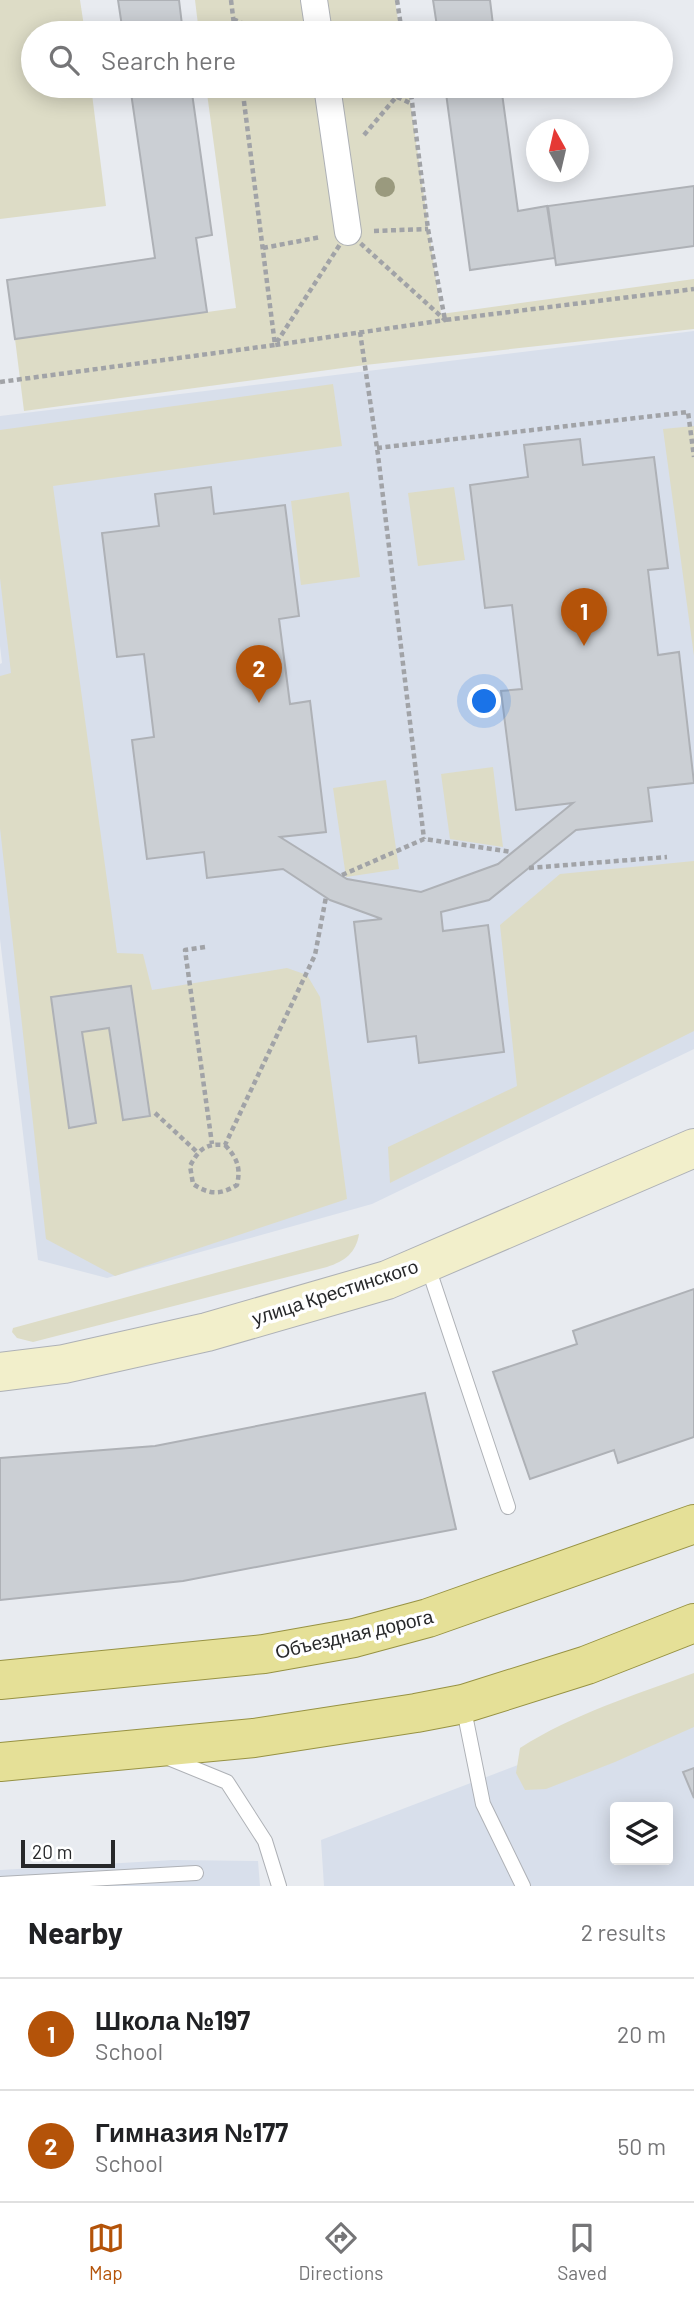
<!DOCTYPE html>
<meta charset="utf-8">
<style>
:root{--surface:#fff;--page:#f6f6f6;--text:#202124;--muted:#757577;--line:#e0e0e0;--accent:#b45309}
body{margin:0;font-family:Barlow,sans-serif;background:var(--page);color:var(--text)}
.controls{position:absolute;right:21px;bottom:21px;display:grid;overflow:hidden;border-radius:7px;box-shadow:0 4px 18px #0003}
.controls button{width:63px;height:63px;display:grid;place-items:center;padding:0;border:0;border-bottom:2px solid var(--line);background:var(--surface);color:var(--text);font:35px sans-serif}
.compass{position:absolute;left:526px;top:119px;width:63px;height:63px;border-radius:50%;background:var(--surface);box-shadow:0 4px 18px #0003;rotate:352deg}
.scale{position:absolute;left:21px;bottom:18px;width:94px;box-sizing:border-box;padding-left:7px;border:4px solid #27282a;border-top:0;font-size:19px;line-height:24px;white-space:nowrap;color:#27282a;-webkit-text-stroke:5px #fff;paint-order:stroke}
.you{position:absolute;left:485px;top:702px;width:24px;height:24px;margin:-18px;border:5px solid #fff;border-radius:50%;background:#1a73e8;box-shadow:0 0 0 10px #1a73e833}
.badge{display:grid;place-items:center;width:46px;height:46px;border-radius:50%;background:var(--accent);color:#fff;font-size:23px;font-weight:700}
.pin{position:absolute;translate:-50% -58px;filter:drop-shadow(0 2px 4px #0008)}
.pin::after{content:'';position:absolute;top:37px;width:24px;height:21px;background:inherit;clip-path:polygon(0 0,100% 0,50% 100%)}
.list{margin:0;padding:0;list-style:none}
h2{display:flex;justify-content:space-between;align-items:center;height:91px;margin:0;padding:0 28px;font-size:30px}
h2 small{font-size:23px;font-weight:400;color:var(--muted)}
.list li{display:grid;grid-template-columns:46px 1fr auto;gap:21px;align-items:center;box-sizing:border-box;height:112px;padding:0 28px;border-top:2px solid var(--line)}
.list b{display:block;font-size:26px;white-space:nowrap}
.list p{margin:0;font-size:23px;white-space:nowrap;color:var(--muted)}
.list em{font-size:23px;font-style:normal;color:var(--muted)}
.icon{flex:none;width:38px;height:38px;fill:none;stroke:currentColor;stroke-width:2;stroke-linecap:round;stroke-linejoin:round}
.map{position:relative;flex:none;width:694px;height:1886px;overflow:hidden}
.search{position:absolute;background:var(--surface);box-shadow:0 4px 18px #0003;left:21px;right:21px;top:21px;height:77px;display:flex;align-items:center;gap:18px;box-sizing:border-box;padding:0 24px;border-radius:38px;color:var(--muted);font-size:26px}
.sheet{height:315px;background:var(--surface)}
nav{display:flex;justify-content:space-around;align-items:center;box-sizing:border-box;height:98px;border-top:2px solid var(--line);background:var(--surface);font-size:19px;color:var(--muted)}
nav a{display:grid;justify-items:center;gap:4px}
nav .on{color:var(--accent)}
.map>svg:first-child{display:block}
.built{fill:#d8dfeb;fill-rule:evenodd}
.green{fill:#dddcc6}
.building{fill:#cbcfd4;stroke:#aeb1b6;stroke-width:2}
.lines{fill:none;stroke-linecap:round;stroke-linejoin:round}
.lane-casing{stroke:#aeb1b6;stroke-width:16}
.street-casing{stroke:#aeb1b6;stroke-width:28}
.secondary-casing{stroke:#aeb1b6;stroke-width:40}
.primary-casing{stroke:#979243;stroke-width:40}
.path{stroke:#a1a3a7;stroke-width:4.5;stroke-dasharray:5 3.5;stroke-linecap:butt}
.lane{stroke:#fff;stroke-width:14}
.street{stroke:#fff;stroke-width:26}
.secondary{stroke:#f2efcb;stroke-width:38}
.primary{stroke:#e5e097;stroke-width:38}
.tree{fill:#9a9a7e}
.labels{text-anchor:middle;stroke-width:7;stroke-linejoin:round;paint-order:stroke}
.street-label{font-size:19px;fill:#27282a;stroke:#fff}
</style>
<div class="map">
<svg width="694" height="1886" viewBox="0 0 694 1886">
<rect width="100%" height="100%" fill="#e8ebf0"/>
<path class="built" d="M694,331v718l-322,155 -265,74 -69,-18 -38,-321v-275l2,-1 -2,-17v-230z
M694,1698v188h-370l-3,-46zM615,1807h53v53h-53z
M173,1860l85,1 2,25h-260v-16z"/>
<path class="green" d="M0,0h80l5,33h-52v53h58l15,120 -106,13z
M195,0h200l5,33h-201z
M206,86h202l33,228 253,-35v50l-329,36 -341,46 -9,-72 221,-31z
M333,384l9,62 -289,40 64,467 26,1 9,36 135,-22 20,7 13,22 27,202 -232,77 -69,-37 -46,-411v-152l11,-3 -11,-95v-148z
M694,426v230l-31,-227z
M454,487l11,73 -47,6 -10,-73z
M349,492l11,85 -59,8 -10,-84z
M493,767l10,80 -53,-8 -9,-65z
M386,780l13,89 -53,8 -13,-89z
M694,861v170l-304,152 -2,-36 129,-61 -17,-161 60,-51z
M359,1234c-3,19 -14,27 -32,33l-294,75 -16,-4 -5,-6 1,-4z
M694,1673v54l-79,35 -69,27 -21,1 -9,-17 4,-25c53,-34 115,-53 174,-75z"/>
<path class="building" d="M118,0h61l4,33h-60z
M433,0h57l4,33h-56z
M130,86h61l21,149 -16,3 11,74 -192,27 -8,-59 148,-22z
M445,86h56l17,125 29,-5 8,52 -85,12z
M694,186v60l-138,19 -8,-59z
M580,439l3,26 71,-8 14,111 -20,2 10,85 21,-3 15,131 -46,5 4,33 -76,9 -87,70 -48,12 2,19 45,-6 16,127 -85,11 -3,-27 -48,6 -14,-120 28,-3 -52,-19 -47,-31 -76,9 -3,-26 -57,7 -15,-119 22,-3 -10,-83 -27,3 -15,-124 57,-7 -4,-32 56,-7 3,27 71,-9 14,111 -20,3 11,85 20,-3 16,131 -46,5 67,42 74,13 77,-28 75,-61 -57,7 -15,-119 21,-2 -10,-84 -27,3 -15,-123 58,-8 -4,-32z
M131,986l19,130 -27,4 -14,-92 -27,4 14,91 -27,5 -18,-131z
M694,1289v148l-76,26 -4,-13 -84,29 -37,-107 84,-28 -4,-13z
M425,1393l31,136 -273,52 -183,19v-142l155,-12z
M694,1768v30l-11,-26z"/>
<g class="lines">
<g class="lane-casing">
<path id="lane" d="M427,1264l81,243
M463,1705l20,99 40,82
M166,1757l61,25 38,59 14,45
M0,1884l196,-11"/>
</g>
<g class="street-casing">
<path id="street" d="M314,0l5,33
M327,86l21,146"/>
</g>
<g class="secondary-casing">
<path id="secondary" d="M0,1372l64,-8 143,-32 180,-52 307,-132"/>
</g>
<g class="primary-casing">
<path id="primary" d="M0,1680l264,-26 90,-16 74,-20 266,-94
M0,1762l254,-24 162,-25 47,-9 124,-39 107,-42"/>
</g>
<path class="path" d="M231,0l4,33
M397,0l5,33
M233,19l30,14
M374,86l38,18
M410,86l18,143 17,91 249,-31
M364,135l33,-39
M374,231l54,-2
M348,232l97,88 -170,25z
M263,248l58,-11
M360,332l18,123 46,384
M0,382l275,-37 -33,-259
M377,448l311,-36 6,45
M529,868l138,-11
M342,875l82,-36 88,13
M205,947l-20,3 27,194
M155,1113l42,39
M225,1145c12,13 16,22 12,40 -17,10 -27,10 -44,-1l-3,-18c9,-17 16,-23 35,-21l90,-190 11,-58"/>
<use href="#lane" class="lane"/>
<use href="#street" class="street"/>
<use href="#secondary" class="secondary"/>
<use href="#primary" class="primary"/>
</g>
<circle class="tree" cx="385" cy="187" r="10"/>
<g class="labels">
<g class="street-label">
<text transform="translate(335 1292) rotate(-18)" y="7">улица Крестинского</text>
<text transform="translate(354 1634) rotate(-13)" y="7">Объездная дорога</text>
</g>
</g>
</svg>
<div class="controls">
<button><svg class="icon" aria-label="layers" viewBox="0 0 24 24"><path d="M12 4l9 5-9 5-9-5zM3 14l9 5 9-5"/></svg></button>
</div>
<svg class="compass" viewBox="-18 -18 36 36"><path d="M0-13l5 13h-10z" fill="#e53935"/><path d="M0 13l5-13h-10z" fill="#757577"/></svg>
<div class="scale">20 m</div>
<div class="you"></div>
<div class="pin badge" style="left:584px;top:646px">1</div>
<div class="pin badge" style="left:259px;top:703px">2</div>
<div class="search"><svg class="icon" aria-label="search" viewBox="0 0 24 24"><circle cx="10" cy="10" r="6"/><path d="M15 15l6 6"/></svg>Search here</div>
</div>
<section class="sheet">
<h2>Nearby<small>2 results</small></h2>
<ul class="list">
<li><span class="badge">1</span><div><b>Школа №197</b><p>School</p></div><em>20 m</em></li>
<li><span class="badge">2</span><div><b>Гимназия №177</b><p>School</p></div><em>50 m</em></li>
</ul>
</section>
<nav>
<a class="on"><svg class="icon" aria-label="map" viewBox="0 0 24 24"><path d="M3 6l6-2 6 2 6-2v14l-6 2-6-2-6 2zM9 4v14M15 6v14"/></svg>Map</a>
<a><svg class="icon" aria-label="directions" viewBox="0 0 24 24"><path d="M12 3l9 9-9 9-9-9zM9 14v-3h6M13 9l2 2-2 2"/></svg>Directions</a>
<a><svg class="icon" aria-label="saved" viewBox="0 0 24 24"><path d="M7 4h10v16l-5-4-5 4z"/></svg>Saved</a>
</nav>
